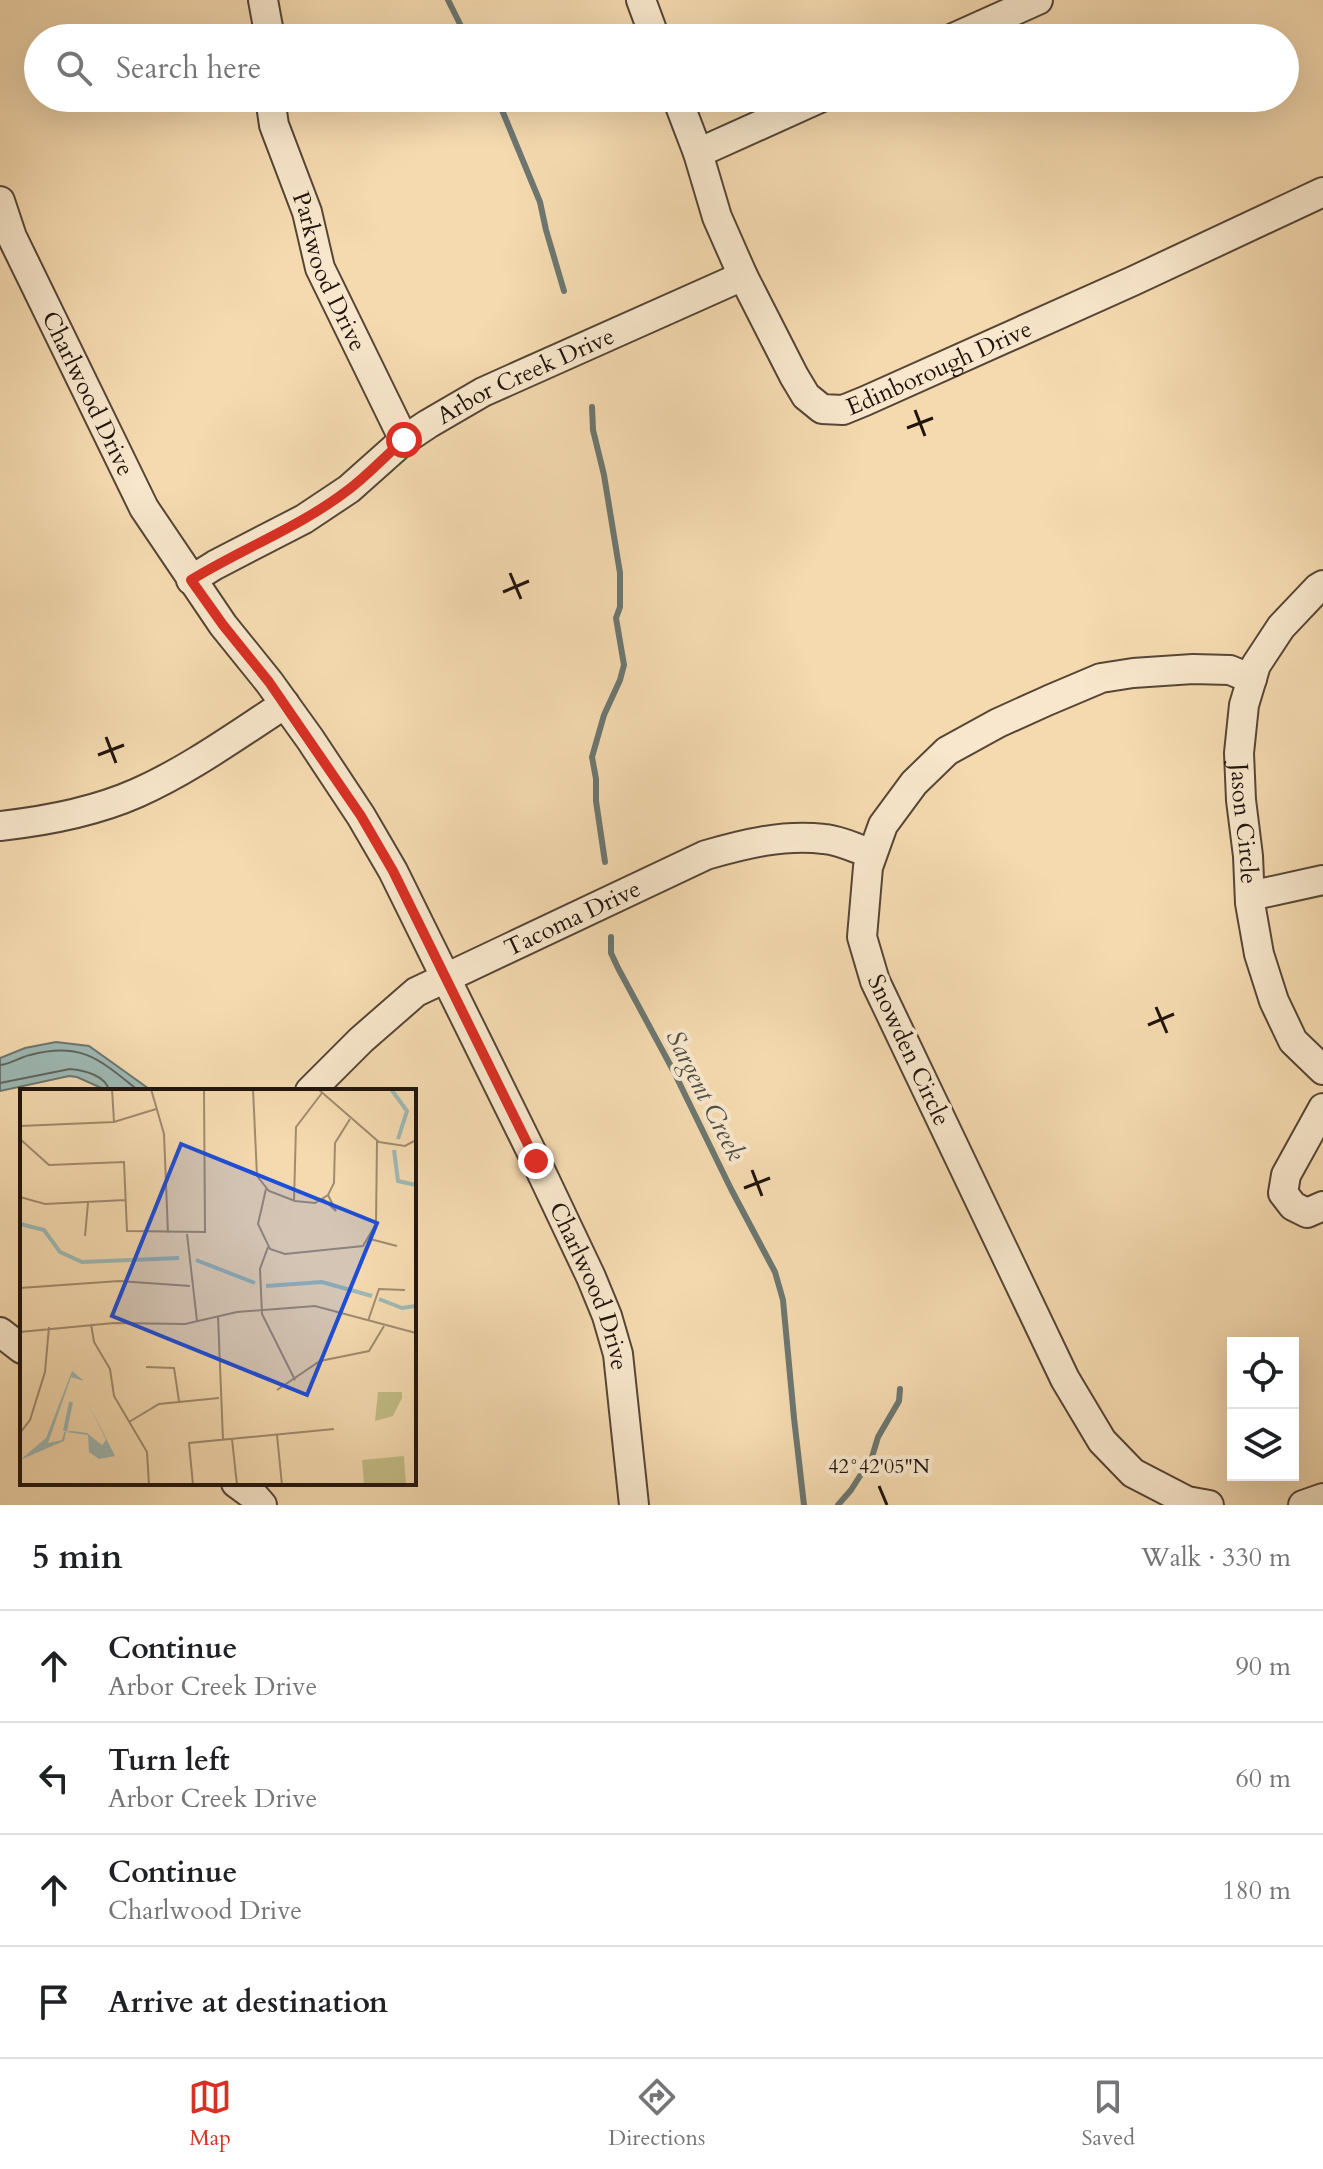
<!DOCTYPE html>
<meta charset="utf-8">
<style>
:root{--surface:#fff;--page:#f2f2f2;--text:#202124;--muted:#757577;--line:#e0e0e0;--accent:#d93025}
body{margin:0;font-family:Cardo,serif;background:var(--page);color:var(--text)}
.controls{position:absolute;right:24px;bottom:24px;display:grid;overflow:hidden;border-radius:0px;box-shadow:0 8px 32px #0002}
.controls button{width:72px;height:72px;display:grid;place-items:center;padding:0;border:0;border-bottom:2px solid var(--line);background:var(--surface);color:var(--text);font:40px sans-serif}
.stop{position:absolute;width:24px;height:24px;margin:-18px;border:6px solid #d93025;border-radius:50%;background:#fff}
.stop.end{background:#d93025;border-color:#fff;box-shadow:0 2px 8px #0008}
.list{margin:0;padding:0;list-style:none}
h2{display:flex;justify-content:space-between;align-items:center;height:104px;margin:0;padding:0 32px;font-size:34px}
h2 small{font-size:26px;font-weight:400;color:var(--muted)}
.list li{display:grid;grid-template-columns:52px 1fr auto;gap:24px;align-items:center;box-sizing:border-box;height:112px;padding:0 32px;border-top:2px solid var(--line)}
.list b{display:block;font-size:30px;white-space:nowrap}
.list p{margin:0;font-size:26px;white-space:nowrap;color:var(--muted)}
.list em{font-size:26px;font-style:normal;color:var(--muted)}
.icon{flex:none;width:44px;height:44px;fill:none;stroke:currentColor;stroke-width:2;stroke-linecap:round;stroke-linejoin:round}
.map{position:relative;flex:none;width:1323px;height:1505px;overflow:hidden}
.search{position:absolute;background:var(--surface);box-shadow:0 8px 32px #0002;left:24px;right:24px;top:24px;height:88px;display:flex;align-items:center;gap:20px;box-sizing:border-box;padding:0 28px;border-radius:44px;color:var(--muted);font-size:30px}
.sheet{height:552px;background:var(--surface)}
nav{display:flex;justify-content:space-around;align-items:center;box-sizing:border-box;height:112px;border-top:2px solid var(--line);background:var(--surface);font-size:22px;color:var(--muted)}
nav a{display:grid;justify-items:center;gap:4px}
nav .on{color:var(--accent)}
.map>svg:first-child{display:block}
.water{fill:#9eb9b4;stroke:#6c7771;stroke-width:2}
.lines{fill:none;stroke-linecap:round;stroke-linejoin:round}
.shore{stroke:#606660;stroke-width:2}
.stream{stroke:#6c7771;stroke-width:6}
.minor-casing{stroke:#564636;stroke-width:32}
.minor{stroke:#f8e7cc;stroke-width:28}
.route{stroke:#d93025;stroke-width:10}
.ticks{fill:none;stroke:#21140d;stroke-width:3}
.labels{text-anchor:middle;stroke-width:8;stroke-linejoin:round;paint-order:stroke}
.street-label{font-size:24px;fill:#21140d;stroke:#f8e7cc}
.water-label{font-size:26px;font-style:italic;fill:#4d4e47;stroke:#f8e7cc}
.inset-river{fill:none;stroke:#9eb9b4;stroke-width:4}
.inset-road{fill:none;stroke:#a08b6f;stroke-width:2}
.view{fill:#1d4ed8;fill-opacity:0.15;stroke:#1d4ed8;stroke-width:4}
.inset-edge{fill:none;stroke:#21140d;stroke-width:4}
.ticks-label{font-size:20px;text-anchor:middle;fill:#21140d;stroke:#f8e7cc;stroke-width:8;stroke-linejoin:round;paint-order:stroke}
</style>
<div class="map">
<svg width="1323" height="1505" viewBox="0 0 1323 1505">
<rect width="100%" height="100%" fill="#f5dab0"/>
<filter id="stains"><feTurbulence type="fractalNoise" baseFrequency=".0025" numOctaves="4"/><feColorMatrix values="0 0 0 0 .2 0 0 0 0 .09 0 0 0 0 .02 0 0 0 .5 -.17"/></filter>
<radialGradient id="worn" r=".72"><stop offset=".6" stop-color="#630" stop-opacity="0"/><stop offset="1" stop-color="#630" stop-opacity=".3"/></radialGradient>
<path class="water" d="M56,1042l33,4 63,45h-44l-31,-14 -8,-1 -69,15v-33l25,-10z"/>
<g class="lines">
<path class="shore" d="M0,1065c11,-1 20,-8 30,-10 52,-14 70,5 109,36
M0,1083l70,-14c14,1 37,7 39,22"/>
<path class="stream" d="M448,0l19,38
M497,98l43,104 6,28 18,61
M592,407l1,23 11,45 16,98v34l-4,11 8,47 -4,15 -16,35 -12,42 4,22v22l9,61
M611,937v16l7,15 56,104 57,117 44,83 8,28 11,118 10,87
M838,1505l13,-15 21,-33 6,-20 21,-36 1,-12"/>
<g class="minor-casing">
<g id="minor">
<path d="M263,0l7,38"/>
<path d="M641,0l14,38"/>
<path d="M953,38l85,-38"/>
<path id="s1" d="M270,98l4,27 33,87 13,56 84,172"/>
<path id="s2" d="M677,98l21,55 19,64 26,59 51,100 12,20 16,13 21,1 22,-9 268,-120 190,-89"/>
<path d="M698,153l122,-55"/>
<path id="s3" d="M0,201l12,36 132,271 79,117 46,57 41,57 51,77 32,55 143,290 55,116 16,39 11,38 16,151"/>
<path id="s4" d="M191,580l24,-15 89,-46 45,-30 55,-49 24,-16 55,-32 260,-116"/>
<path id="s5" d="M1323,585l-5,3 -37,39 -25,38 -12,40 -5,48 2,47 7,56 2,47 9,51 15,47 19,40 30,29"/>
<path d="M0,826c46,-5 94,-14 137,-33 52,-23 100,-58 148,-89"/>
<path d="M1250,896l73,-16"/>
<path id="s6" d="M310,1091l51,-51 55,-48 290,-137c38,-11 78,-21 118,-16 16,1 33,10 48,15"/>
<path d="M1323,1108l-37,67 -3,18 10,13 14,7 16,-7"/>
<path d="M0,1332l22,17"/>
<path d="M236,1483l19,14 7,8"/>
<path d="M1209,1505l-22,-4 -54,-28 -31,-32 -37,-62 -190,-398 -13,-44 6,-70 15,-42 31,-42 33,-32 51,-28 51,-23 52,-22 32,-5 60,-4 37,1 22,9"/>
<path d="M1303,1505l20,-7"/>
</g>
</g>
<use href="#minor" class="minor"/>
</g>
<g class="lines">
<path class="route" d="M404,440c-19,16 -36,35 -56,50 -48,37 -105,58 -157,90l32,45 46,57 92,134 32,55 143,290"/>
</g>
<path class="ticks" d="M915,410l10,26M907,428l26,-10M510,573l11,26M503,592l26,-11M106,737l10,26M98,755l26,-10M1156,1007l11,26M1148,1025l26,-11M752,1170l10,26M744,1188l26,-10M879,1486l8,19"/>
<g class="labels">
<g class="street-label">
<text dy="8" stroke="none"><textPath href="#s1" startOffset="184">Parkwood Drive</textPath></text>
<text dy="8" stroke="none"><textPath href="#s2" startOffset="472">Edinborough Drive</textPath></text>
<text dy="8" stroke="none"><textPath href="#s4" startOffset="394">Arbor Creek Drive</textPath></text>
<text dy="8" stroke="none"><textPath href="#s3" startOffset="212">Charlwood Drive</textPath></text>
<text dy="8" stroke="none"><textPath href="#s5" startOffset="266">Jason Circle</textPath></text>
<text dy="8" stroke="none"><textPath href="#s6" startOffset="318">Tacoma Drive</textPath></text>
<text transform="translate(909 1050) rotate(65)" y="8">Snowden Circle</text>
<text dy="8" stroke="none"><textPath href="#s3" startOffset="1240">Charlwood Drive</textPath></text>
</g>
<g class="water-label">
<text transform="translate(706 1095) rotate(63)" y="9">Sargent Creek</text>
</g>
</g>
<g transform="translate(20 1089)">
<rect width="396" height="396" fill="#f5dab0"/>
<path d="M358,303h24v6l-9,18 -18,5zM384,367l2,29h-42l-2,-25z" fill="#c3bd86"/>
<path d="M52,282l12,10 -13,-4 -23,66 14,-3 2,-8 8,-1 15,2 15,12 4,-5 -19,-39 28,55 -16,3 -10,-7 -1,-17 -22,-3 -2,9 -44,19 26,-22z" fill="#9eb9b4"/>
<path class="inset-river" d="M371,0l16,22 -9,28M374,61l4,31 18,4M0,135l24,6 16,22 22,10 97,-4M176,171l59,23M246,197l56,-4 50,14M359,210l23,9 14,-2M45,342l6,-29"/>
<path class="inset-road" d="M92,0l2,33M131,0l13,45 4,99M233,0l4,87 12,15 26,10 20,2 13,-8 6,-12 1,-40 15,-24M298,0l61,53 26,4 11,-6M0,37l94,-4 42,-13M0,50l29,26 75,-3 3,69 78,1 -1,-143M246,100l-8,35 12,25 15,5 78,-8 13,-22 1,-83M0,108l25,7 81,-4M303,110l13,12 -8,-16M274,112l2,-74 26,-34M167,145l10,87M65,147l3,-33M350,150l27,7M248,158l-8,22 2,45 33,66M0,199l99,-7 71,5M198,227l5,124M348,232l11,-32 26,1M71,235l3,18 16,27 4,27 33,56 2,33M0,243l94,-9 71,1 52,-12 78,-6 101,27M126,278l28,1 5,33M257,301l43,-29 49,-10 15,-25M109,333l30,-18 60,-6M0,344l10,-13 15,-48 4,-45M257,346l5,50M212,350l5,46M173,396l-4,-42 145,-14"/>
<path class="view" d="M161,55l196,79 -70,172 -195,-79z"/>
<rect width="396" height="396" class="inset-edge"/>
</g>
<g class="ticks-label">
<text x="879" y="1473">42°42'05"N</text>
</g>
<rect width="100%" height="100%" filter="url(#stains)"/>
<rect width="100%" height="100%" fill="url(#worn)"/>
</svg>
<div class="controls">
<button><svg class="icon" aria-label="locate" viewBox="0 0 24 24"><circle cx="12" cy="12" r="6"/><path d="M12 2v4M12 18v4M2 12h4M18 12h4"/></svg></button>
<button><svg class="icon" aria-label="layers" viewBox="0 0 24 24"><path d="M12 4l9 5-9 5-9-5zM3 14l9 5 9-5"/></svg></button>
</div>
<div class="stop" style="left:404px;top:440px"></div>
<div class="stop end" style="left:536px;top:1161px"></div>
<div class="search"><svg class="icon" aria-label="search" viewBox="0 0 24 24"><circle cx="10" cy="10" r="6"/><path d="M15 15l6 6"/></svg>Search here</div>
</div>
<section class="sheet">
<h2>5 min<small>Walk · 330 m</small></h2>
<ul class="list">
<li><svg class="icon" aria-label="ahead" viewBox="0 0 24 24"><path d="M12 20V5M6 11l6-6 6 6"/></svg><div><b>Continue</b><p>Arbor Creek Drive</p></div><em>90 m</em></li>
<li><svg class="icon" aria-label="left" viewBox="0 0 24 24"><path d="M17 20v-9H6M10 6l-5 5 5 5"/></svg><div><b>Turn left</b><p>Arbor Creek Drive</p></div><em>60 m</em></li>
<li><svg class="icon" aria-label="ahead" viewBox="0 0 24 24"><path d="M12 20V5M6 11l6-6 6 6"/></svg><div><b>Continue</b><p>Charlwood Drive</p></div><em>180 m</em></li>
<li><svg class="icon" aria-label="arrive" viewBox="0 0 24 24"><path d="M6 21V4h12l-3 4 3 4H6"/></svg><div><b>Arrive at destination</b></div></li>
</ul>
</section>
<nav>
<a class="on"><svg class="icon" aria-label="map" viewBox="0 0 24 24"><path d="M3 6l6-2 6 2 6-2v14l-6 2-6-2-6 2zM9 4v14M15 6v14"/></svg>Map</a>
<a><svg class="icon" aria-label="directions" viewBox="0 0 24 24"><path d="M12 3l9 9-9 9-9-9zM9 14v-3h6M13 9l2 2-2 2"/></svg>Directions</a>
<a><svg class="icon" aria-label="saved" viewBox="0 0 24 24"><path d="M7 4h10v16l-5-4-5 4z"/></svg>Saved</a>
</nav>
